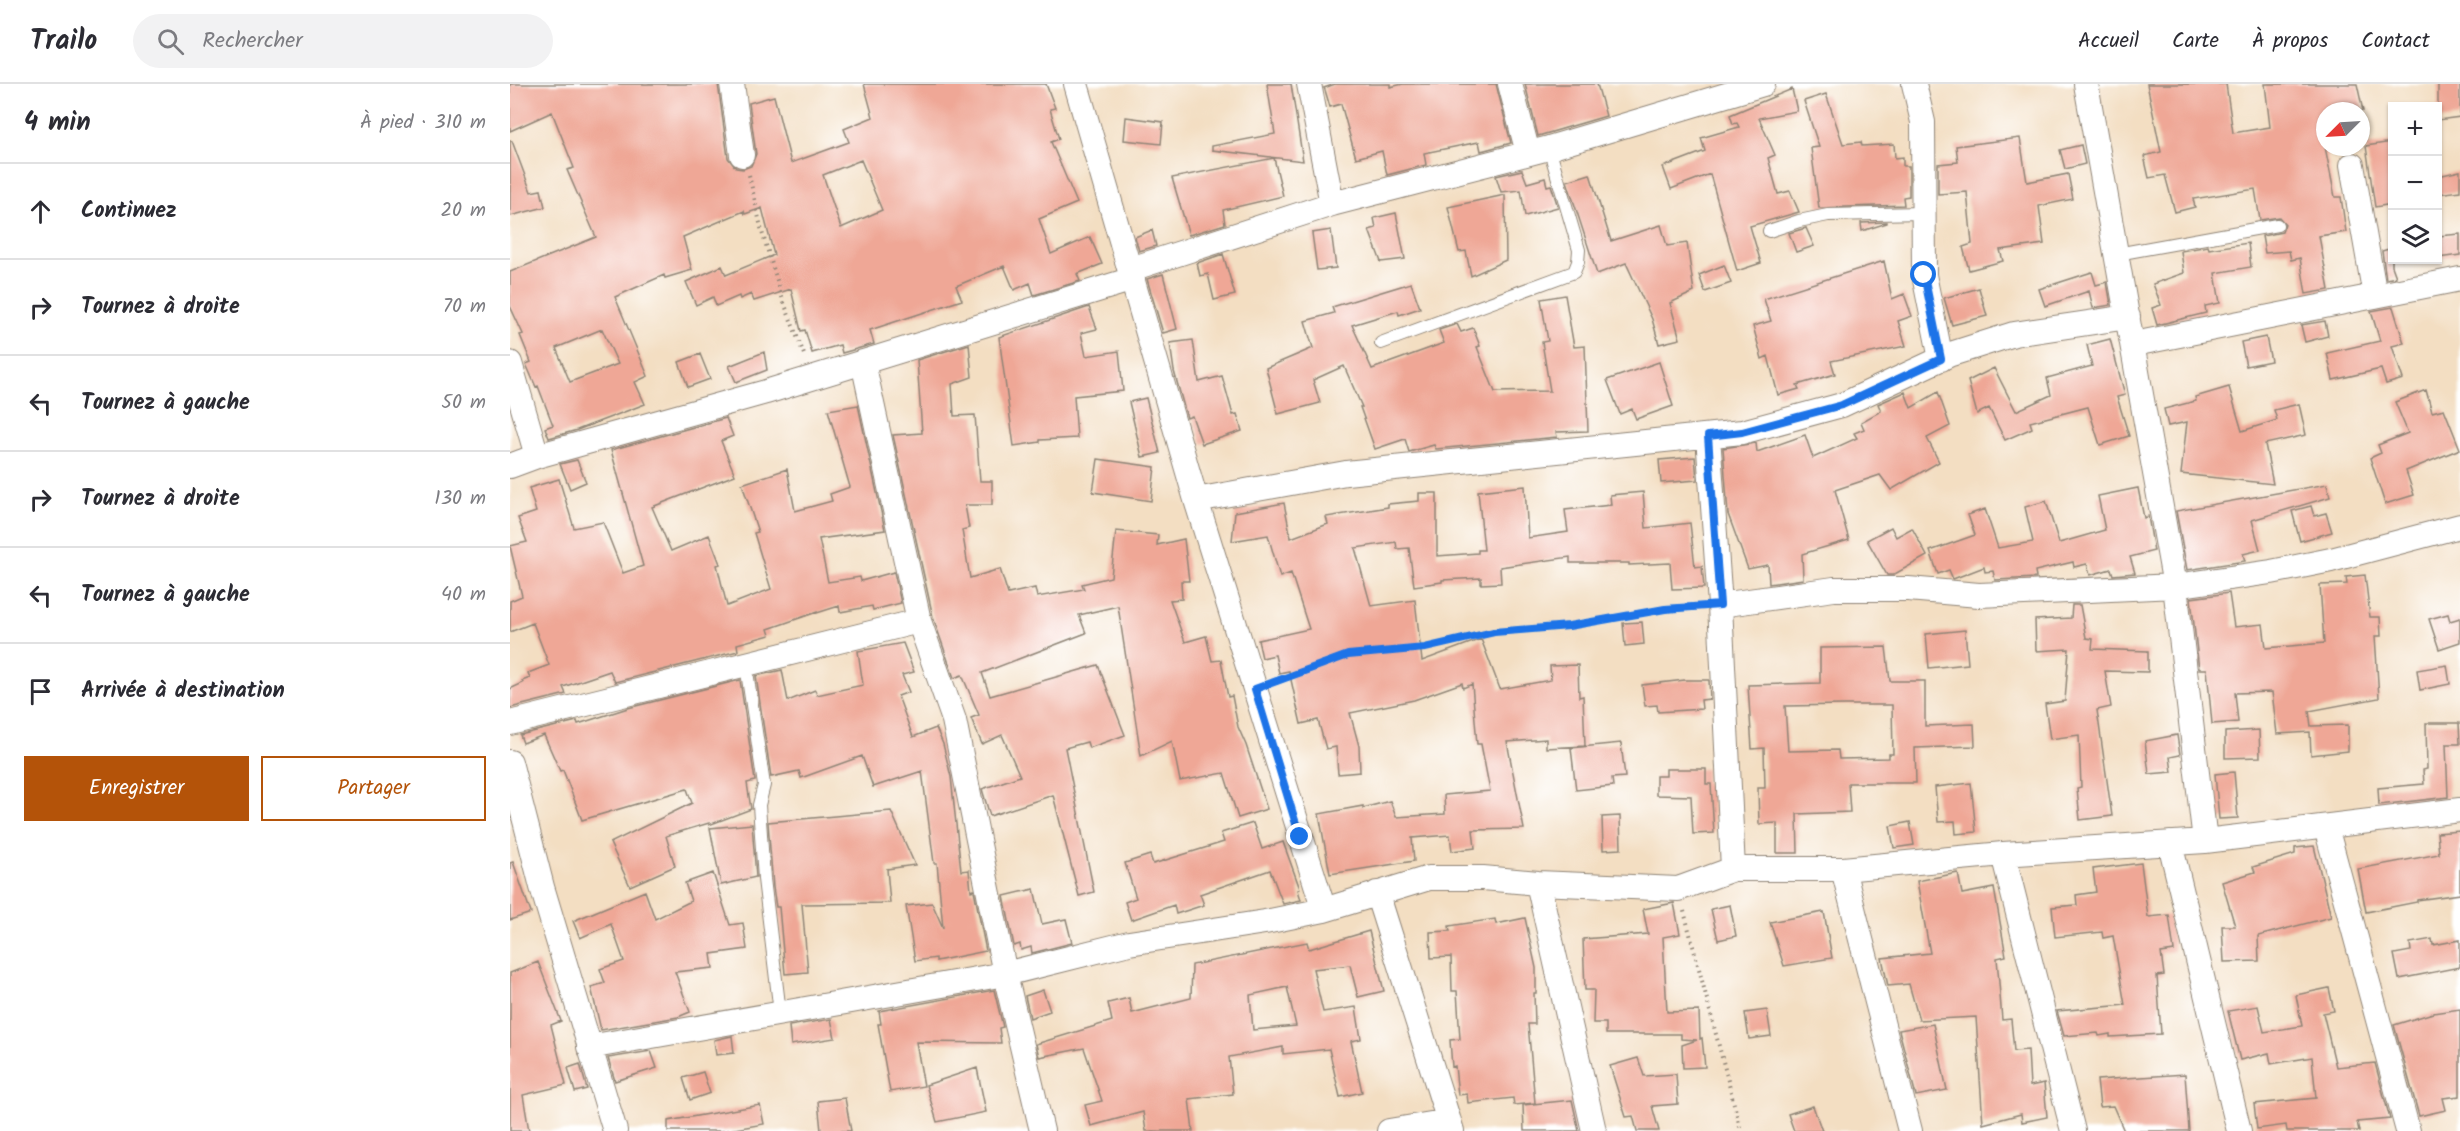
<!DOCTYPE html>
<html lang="fr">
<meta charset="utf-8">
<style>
:root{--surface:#fff;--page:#f2f2f3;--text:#2b2b33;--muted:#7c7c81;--line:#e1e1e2;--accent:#b45309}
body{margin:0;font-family:Kalam,sans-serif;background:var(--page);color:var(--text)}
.controls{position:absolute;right:18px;top:18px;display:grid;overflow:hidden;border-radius:0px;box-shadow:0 2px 4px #0004}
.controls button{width:54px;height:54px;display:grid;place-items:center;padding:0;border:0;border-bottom:2px solid var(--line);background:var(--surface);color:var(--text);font:30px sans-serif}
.compass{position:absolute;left:1806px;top:18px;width:54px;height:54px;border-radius:50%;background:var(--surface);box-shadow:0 2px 4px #0004;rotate:246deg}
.stop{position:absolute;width:18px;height:18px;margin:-14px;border:4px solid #1a73e8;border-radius:50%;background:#fff}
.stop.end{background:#1a73e8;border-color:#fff;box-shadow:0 2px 6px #0008}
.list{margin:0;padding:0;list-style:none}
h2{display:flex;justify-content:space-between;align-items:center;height:78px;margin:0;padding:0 24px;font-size:26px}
h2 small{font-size:20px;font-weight:400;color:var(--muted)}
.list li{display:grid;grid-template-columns:39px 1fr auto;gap:18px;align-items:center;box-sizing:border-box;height:96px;padding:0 24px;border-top:2px solid var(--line)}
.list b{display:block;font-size:22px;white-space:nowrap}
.list em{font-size:20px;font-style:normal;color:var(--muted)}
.actions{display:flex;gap:12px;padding:18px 24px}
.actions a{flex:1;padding:14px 0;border:2px solid var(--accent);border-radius:0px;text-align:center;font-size:21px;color:var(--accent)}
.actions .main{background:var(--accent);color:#fff}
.icon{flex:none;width:33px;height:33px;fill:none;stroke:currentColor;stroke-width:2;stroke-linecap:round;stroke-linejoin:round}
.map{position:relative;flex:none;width:1950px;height:1047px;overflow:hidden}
header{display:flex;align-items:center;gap:36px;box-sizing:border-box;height:84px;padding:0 30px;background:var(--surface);border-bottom:2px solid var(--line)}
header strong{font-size:28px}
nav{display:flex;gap:33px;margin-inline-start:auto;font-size:21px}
.search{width:420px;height:54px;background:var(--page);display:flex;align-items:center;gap:15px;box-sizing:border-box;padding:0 21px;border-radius:33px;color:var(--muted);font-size:22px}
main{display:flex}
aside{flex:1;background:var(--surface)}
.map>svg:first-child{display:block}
.building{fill:#efa796;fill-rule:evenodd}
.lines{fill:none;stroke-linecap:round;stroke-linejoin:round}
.lane-casing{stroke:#8f8476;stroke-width:14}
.street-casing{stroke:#8f8476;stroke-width:26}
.path{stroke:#8f8476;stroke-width:4;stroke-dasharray:1.5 4.5;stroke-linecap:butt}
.lane{stroke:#fff;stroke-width:12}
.street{stroke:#fff;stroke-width:24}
.route{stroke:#1a73e8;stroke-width:8}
</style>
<header>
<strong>Trailo</strong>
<div class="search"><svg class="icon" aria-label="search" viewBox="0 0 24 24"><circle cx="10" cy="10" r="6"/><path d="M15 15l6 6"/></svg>Rechercher</div>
<nav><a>Accueil</a><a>Carte</a><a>À propos</a><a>Contact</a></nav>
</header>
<main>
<aside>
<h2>4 min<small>À pied · 310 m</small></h2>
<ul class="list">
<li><svg class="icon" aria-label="ahead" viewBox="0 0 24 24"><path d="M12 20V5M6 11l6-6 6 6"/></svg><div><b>Continuez</b></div><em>20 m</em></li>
<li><svg class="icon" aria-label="right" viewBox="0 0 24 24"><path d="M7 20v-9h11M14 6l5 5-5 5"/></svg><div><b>Tournez à droite</b></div><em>70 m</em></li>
<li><svg class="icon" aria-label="left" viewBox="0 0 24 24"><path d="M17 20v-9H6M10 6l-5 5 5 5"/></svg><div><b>Tournez à gauche</b></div><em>50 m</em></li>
<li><svg class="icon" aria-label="right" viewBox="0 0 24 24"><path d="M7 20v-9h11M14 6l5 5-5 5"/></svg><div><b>Tournez à droite</b></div><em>130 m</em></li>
<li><svg class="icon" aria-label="left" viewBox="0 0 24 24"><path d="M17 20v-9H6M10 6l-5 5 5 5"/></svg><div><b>Tournez à gauche</b></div><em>40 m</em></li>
<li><svg class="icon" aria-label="arrive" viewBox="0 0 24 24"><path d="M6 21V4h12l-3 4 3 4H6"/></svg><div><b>Arrivée à destination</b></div></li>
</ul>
<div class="actions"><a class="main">Enregistrer</a><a>Partager</a></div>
</aside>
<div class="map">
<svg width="1950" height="1047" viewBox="0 0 1950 1047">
<rect width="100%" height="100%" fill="#fff"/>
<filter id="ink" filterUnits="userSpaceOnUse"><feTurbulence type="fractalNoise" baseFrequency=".0167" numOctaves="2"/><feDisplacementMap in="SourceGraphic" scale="12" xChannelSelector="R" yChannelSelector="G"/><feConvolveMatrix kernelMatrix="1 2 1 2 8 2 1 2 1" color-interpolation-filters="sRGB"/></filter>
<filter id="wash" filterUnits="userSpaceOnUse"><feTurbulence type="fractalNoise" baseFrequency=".008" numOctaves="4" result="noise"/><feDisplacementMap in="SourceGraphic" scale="24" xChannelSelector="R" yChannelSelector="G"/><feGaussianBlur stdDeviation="1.35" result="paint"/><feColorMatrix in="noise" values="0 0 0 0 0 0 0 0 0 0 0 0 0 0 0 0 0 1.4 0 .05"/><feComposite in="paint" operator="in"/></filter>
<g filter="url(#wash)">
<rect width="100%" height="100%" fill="#f3dec2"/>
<g id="blocks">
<path class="building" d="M0,0h208l10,74 8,10 7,1 8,-3 5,-12 -7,-51 25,-7 17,67 58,-21 -5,-13 29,-12 -9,-33h182l9,24 -5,1 9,30 -8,3 26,61 -38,16 12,35 39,-17 12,27 -25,10 3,7 -46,14 -4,-12 -16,7 -10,-24 -48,20 6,14 -92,30 4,14 -32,9 -2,-8 -28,8 -7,-23 -4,1 -10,-42 -37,12 -3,-7 -11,5 -1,-3 -23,10 -3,-9 -17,8 -10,-23 36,-16 4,9 48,-20 -12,-47 -17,6 -1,-3 -61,26 9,33 -27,8 -1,-3 -49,22 33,79 -13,6 10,22 -68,26 -28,8 -4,-10 8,-3 -15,-39 -2,1 -10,-23 5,-2 -11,-27 3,-1 -13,-28v-34l86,-35 -29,-67 7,-2 -22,-56 -42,19zM351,76l21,50 -41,18 -18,-53zM92,245l16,35 -48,18 -14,-34z
M757,0h24l12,77 -91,-11v-4l63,-12z
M825,0h55v3l13,-3h93l15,59 -30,8 -2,-9 -55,11 2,12 -39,10 -5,-24 -26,7 -15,-54 -11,3 -5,-17 -1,-2z
M1015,0h72l9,32 -68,20z
M1637,0h79l7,49 37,-6 -5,-43h92l6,27h-38v36l10,50h6l5,35 -27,4 10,54 -23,4 -6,-36 -9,2 -2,-9 -24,2 -3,-17 20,-4 3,-8 -6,-7 -19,3 -5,-31 -62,10 2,8 -20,5 -10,-37 -16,3 -5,-22 17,-4z
M1928,0h22v33l-22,3z
M1282,5l5,22 -38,7 16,37 -7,3 10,36 12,-3 9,21 -49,14 11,37 -24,8 -27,-97 -39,15 -8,-22 42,-16 -4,-13 38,-11 -2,-4 -4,1 -3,-9z
M1316,10l17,50 18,-2 1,4 32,-2 1,14 8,-1v9h6v30l-6,1 1,8 -85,3 -8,-60 8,-1 -15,-46z
M616,33l37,5 -2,22 -37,-4z
M1510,54l7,44 41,-8 5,25 -34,7 5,38 -44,6 3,11 -34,9 -6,-23 9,-3 -5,-52 -29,2v-30l20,-2 -2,-16z
M0,57h2l19,51 10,-2 4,17 -35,9z
M1882,58v62l-17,3 -9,-61z
M1571,61l4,19 -20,5 -5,-19z
M764,74l9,38 -60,14 2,14 -36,11 -17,-57z
M1012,86l5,13 18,-5 2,8 4,-1 7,22 -33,9 -4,-26 -20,2 -5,-16z
M1950,87v20l-22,3v-18z
M1080,90l21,67 50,-16 6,21 20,-3 7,49 -24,11 10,36 -21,5 -7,-25 -26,-56 -29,11 -30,-93z
M995,111l1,65 -35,16 -5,-25 -7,1 -11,-45z
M886,129l9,46 -24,3 -12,-32 7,-2 -2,-10z
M1377,138v1l-25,8 -1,-8z
M1296,144l8,18 -18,6 -7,-19z
M642,146l4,16 -17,5 -4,-14z
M821,146l5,38 -19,2 -5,-37z
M1950,150v21l-22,3v-22z
M1738,159l3,24 -36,6 5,30 -15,3 1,7 -49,12 -5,-17 9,-3 -8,-21 31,-11 -3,-22 27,-5 1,3z
M1882,164v18l4,11 -10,2 -4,-28z
M713,170l12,41 -21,5 -6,-26 -8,2 -3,-13z
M1374,177l8,38 12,-5 8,22 -14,5 8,25 -75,15 4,13 -38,11 2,4 -21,6 -10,-39 -6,3 -9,-33 18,-5 -7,-22z
M1214,181l7,18 -26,9 -6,-17z
M1582,188l4,13 11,-3 4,23 -18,3 -4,-17 -44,15 -6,-17z
M653,190l14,55 -14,4 -16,-54z
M901,199l9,25 -21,7 -1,-4 -46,14 20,44 72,-26 -5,-13 18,-6 4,8 12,-4 7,18 -3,1 18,45 55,-1 -8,-49 6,-1 -7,-42 24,-4 9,52 11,-1 3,85 -32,1 1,5 -121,12 -2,-4 -25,7 -4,-13 -30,10 -15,-42h2l-18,-41 -31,14 7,23 -42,11 -12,-46 47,-20 -8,-27 29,-8 -2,-6z
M1469,204l8,28 -35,9 -8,-27z
M579,223l8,22 -16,4 5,23 33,-5 4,40 -49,5 3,42 -37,2v2l-26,4 -15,-109z
M1883,223l11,36 -12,3 11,33 -17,5 -5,-15 -48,11 -6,-27 53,-12 -9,-30z
M1815,237l3,15 -23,6 -4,-17z
M1756,253l5,24 -25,5 -5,-24z
M1600,255l15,56 -8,2 12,39 -29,9 -12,-38 -58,15 2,6 -27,12 -16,-32 -12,6 -9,-33 26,-13 22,43 35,-16 -4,-17 45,-12 -5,-21z
M683,256l6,42 23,-6 11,39 4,-1 5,17 -40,13 -10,-28 -5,2 -13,-47 -4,-28z
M459,260l3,33 -20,7 2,32 21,-1 5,66h12v24h-27l4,23 -7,2 8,48 30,-9 8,25 27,-6 2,9 47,-8 -2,-5 29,-7 5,-46 42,4 -1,10 27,-6 5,42h-8l1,18 -12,1 15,42 21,-6 6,25 9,-1 7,37 4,-1 6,31 8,18 21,64 -29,9 -14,-45 -44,8 -8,-40 -31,15 -23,-150 -39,9 7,18 -104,40 8,23 108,-31 27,70 -36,13 -2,-6 -22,6 29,144 -15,4 -26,-101 -63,21 -8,-27 38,-13 -18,-41 -20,9 -11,-26 8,-3 -17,-40 -8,3 -21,-61 -40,-182 29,-2 -5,-73z
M254,268l3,18 -31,12 -7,-16z
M190,270l10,25 -22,8 -9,-25z
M1149,278l14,44 -37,13 -4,-10 -12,5 -13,-34z
M1719,303l13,44 35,-11 -3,-10 25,-6 7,31 -41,9 8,40 -92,-10 6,-52 -19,4 -4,-17 32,-8 -1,-4z
M1916,306l6,22 12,-3 16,40 -54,22 8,24 -29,9 -15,-46 11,-5 -3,-8 30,-12 -13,-31z
M1395,308l6,16 27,-16 12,34 -23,12 12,24 -48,28 -11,-15 -45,15 14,50 -47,14 1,25 -34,5 -1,-19 -20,4 -20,-55 -5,-66 33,-5 1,9 48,-17 8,23 44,-20 -3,-5 10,-4 -3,-7 20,-11 -3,-7z
M636,314l14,55 -18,4 -13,-55z
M348,321l27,125 -66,9 9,43 32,-5 1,4 33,-9 7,31 -28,7 -1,-4 -32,6 -1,-6 -22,7v-1l-49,17 2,6 -33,9 1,7 -123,31 -5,-11 -47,16 3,7 -56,14v-19l13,-6 -1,-2 8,-3 -2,-5 21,-8 -16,-42 -23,9v-31l12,-5 -12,-50 17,-4 -9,-24 18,-6 -7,-24 30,-9 15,49 29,-6 20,51 20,-7 -32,-116 115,-32 7,18 -12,5 14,34 -83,32 19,44 38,-16 11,29 -3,1 10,41 44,-17 -17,-56 4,-1 -16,-48 45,-15 8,42 37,-10 -2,-7 20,-7 -22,-77z
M1185,373l2,23 -36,3 -2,-23z
M588,375l57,8 -4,34 -58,-9z
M67,376l9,22 -16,7 -10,-25z
M1817,400l3,13 -78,23 8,30 -17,4 2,7 -58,9 -11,-59z
M1015,402l3,52 40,-6 -3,-22 46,-5 -1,-10 33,-3 3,36 44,-5 5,44 7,-1 2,22 -32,1 -2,-26 -41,2v-2h-59v-6l-70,10 1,16 -20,1v-6l-39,2v2l-28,4 -5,-38 -12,1 -1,-7 -41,6 16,58 44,-6 7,61 59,-22 19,50 51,-9 -1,-14 28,-1 1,32 4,-1 2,50 -39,2v-9l-39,3 17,87 -51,1 2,18 -23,3 -2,-16 -38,3 2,23 -84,13 -11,-60 44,-8v2l27,-7 6,16 49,-3 -1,-19 46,-4 -9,-47h-4l-5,-60 -9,4 -1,-5 -48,17 -64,13 9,33 1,26 -22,2 -2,-27 -10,2 -8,-29 -17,4 -12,-53 -10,2 -4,-18 -13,3 -4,-18 51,-11 -18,-56 -11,4 -12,-42 -36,6 3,-29 49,-9 7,35 37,-14 -2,-7 62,-10v-3l31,-3v-8h18v63l41,-3v-3h6l-6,-59z
M1628,404l6,30 4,-2 6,35 -24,6 5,16 -22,2 -2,-6 -21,6 -3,-11 -13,3 -1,-5 -38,9 1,7 -41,2 -2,-9 -8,1 -1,-5 -31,12 -4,-9 -11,4 -8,-23 45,-16 -7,-20 17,-6 13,39 35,-6 -8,-35 21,-6 13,42 46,-13 -7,-34z
M1801,422l3,10 12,-3 6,19 -32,9 -8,-30z
M1381,443l5,10 16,-9 15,28 -34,19h-6l-20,-35z
M1855,491l5,42h10l1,19h-6l4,62 -70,13 2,15 37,-1v26l-37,4 -1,-23 -33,2 -5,-42 -37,1 3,29 -26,2 -5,-55h-8l-8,-71 38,-5 5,34 29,-3 3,24 58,-5 -4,-58 27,-1 -1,-7z
M1562,521h8l6,33 7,1 -1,10 56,2v21l-43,-1 6,36 -14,3 15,106 -32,4 -3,-32 4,-1 -2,-52 -29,4 -5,-35 20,-3 4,-52 -33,2 -1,-31 36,-2z
M1938,530l2,7 10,-3v24l-21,7 -10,-30z
M1132,538l2,22 -19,2 -2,-23z
M1455,546l3,34 -39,4 -3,-34z
M393,559l11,29 -12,3 7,17 -11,4 15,41 23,-9 7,16 8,33 10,94 8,-1 2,21 3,-1 12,61 -50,10v-3l-21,3 -9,-55 26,-3 11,25 -6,-65h-3l-12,-92 -49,16 -11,-31 -61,22 -2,-7 -28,6 -15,-101 26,-6 6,31 27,-11 2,5 46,-10 -5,-34z
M1376,563l4,34h35v45l49,-2 1,22 -60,2 1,35h-68l2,29 -53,2 1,39h-21v-30l-18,1 -1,-36h7l-1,-40 -12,1 -4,-64 72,-2v-35zM1335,621h47l1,49h-4v4l-50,1 -1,-9 -50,1 -3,-45z
M1937,581l3,19 -30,6 -3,-20z
M230,596l15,101 -8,2 4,26 -42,16v-2l-43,13 9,30 -45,20 -20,-43 82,-40 -5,-14 -105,31 -19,-50 -3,1 -16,-36 -21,8 -3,-8 57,-14 1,3 50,-16z
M1175,596h24l1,19 -9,1 1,9 -44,3 -1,-7 -12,1 -3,-21z
M1916,639h33l1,21h-14l2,53 -69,8 -1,-17 46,-4 -1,-14 4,-1z
M1749,646l1,27 -35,1v-26z
M1667,651l3,20 -10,2 2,15 -23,2 -4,-33z
M1111,659l4,34 -13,1 1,8 -37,4 -5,-42z
M1156,685h40v15h5l3,49 -21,1 -2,-38 -35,-1v-19h10z
M1724,688l4,46 -19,1 -4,-45z
M1461,699l5,49 -20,2 -1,-13 -17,1 -3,-35z
M381,727l24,54 -28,4 3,34 -88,1 6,68 -23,2 -6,-67h-3l-3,-20 -5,-65z
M1110,732l1,33 -18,1 -1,-33z
M1400,738l4,23 -20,3 -4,-22z
M743,739l9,26 21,-7 17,47 -2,1 3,10 -18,4 -13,-34 -70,24 4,11 -28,9 -2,-9 -43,15 -6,-18 11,-4 -11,-35 25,-8 3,9 71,-22 -3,-9z
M242,740l4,53 -35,8 -11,-57z
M1950,747v63l-43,6v2l-51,10 -8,-43 81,-15 -2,-21z
M1804,762l17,71 -73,19 1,25 -35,1 -2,-36h13l-13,-44 33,-10 -2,-5 42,-13v-6z
M3,778l18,51 -21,7v-57z
M1631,779l7,54 21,-2 5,36 -13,2 3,22 -7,1 4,58 -51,3v-3l-11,2 -1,-3 -34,3 -7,-25 68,-6 -12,-69 -10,2 -1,-6 -47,5 -3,-30 25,-2 -1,-10 20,-3 -3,-23z
M203,789l17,52 13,-2 4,26 -36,5 2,14 -38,4 15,40 -12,5 -77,13 -10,-43 14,-4 -5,-14 24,-8 -13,-37 -31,14 -7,-17 72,-30 10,28 36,-18 -6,-18z
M1448,789l4,21 32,-6 12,68 -9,2 5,62 9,-1 3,32 14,-1 2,36 14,-3 3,34 -25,5 -1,-8 -38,10 -7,-107 -57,3 -10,-36 -21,2 -6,-28 48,-5 -13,-72z
M524,805l8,35 24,-5 6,24 -40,10 -1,-6 -10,3 -1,-6 -6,2 -10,-50z
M1164,819l6,31 -17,3 4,75 32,-1 1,28 2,-1 3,29 -22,1 -1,-23 15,-5 -16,-1v-5h-75v-11h-13l1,-33h-9l-2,-51 65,-5 -5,-25z
M1220,821l6,31 -18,4 -7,-31z
M1314,828l8,46 -48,8 -14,-44z
M1015,834l11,50v25h-2l1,31h-7l7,79 -21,2 -1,-7 -45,5 -1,-9 -9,1 -3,-29 -3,1 -2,-27 10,-1 -3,-48h-5l-1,-34 -20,1 -1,-26 20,-1 -1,-5 46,-7 1,5z
M859,847l15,60 -26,6 -8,-32 -37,4 10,43 33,-5 5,32 -10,2 11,51 -22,5 -11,-48 -46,5v-7l-54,10 4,37 -44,5 4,32h-47l-3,-19 -52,14 -6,-21 17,-4 -18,-53 -45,9 -3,-13 76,-23 -4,-18 21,-5 3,15 59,-15 1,-33 115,-23 2,7zM777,903l9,39 -43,4 -3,-35z
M1922,855l1,6 27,-5v27l-61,12 -5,-25 17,-3 -1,-8z
M28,878l23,59 -10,4 15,60 -43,10 6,36h-19v-158z
M1819,904l5,23 -11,2 13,54 39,-4 15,56 -33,3 2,9h-72l-1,-6 -29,4 -3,-25 62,-6 -4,-41 -41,7 -2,-11 -29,7 -12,-49 30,-5 6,26 38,-6 -6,-31z
M484,906l9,37 -4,1 2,15 -85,-1 8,44 -34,6 -12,-68h3l-2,-13z
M533,906l7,21 -20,7 -5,-22z
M1950,925v87l-17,2 3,12 -27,6 -25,-91 39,-12z
M1257,926l4,26 -22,3 -4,-26z
M321,935l4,19 -44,7 -2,-19z
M1423,940l14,66 -31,6 -17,-66z
M222,952l2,17 -18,2 -2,-15z
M141,967l6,17 -42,13 -7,-23z
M1128,974l6,18 32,-2 2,30 -26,2 7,25h-22l-4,-15 -7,1 -16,-51z
M70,980l7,25 -12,3 -7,-24z
M467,984l9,44 -49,10 -11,-37z
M193,988l7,21 -20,7 -7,-22z
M1675,990l4,57h-65l-11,-25 -13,1 -3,-27z
M335,1014l6,33h-30l-3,-30z
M1062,1016l7,31h-55l-1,-26z
M250,1021l4,19 -41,7h-55v-10z
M1303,1022l9,25h-28l-6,-17z"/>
</g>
</g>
<g filter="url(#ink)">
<use href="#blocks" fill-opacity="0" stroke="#8f8476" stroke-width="1.5"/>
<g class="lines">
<g class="lane-casing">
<path id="lane" d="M1259,147l30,-10 29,-6 95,-2
M1607,170l160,-29
M871,259l193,-71 4,-10 1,-12 -30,-102
M236,581l18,120 -5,20 5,74 16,134"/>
</g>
<g class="street-casing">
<path id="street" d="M222,0l10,71
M566,0l120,416 128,410
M799,0l23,120
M1000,0l18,69
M1404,0l9,38 1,153 17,84
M1576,0l89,502 30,255
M1842,81l23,131
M621,185l201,-65 217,-56 214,-64
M1624,260l326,-65
M353,278l56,259 35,99 51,254 37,157
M0,279l27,93 -27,10
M1198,352l12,169 13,264
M27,372l229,-64 367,-113
M686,416l150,-27 396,-41 100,-27 109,-51 63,-20 114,-17
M1210,521l114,-16h74l71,6 196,-9 96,-14 60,-12 129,-34
M0,639l409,-102
M0,678l32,125 73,244
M1816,743l82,304
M1660,759l69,288
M1493,770l70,277
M1333,785l67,262
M1028,799l56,248
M867,809l75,238
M79,963l416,-73 124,-31 136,-21 59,-12 105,-32h54l55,5 140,6 55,-20h110l160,-15 202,-13 255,-31
M879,1047l60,-10"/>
</g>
<path class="path" d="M239,91l13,57 21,68 22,57
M766,598l73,-27 76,-7 69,-16 75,-6 96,-17 33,-3
M1174,827l57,220"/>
<use href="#lane" class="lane"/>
<use href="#street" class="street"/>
</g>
</g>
<g class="lines" filter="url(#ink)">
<path class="route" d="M790,753l-45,-148 93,-34 77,-7 69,-16 75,-6 96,-17 55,-4 -12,-169 34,-4 100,-27 99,-46 -17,-84"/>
</g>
</svg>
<div class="controls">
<button>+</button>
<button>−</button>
<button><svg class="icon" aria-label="layers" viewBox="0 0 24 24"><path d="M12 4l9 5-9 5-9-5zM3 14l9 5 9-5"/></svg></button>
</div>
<svg class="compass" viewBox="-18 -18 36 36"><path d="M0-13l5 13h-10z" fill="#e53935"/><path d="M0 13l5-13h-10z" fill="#7c7c81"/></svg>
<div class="stop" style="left:1414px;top:191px"></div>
<div class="stop end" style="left:790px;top:753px"></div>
</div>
</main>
